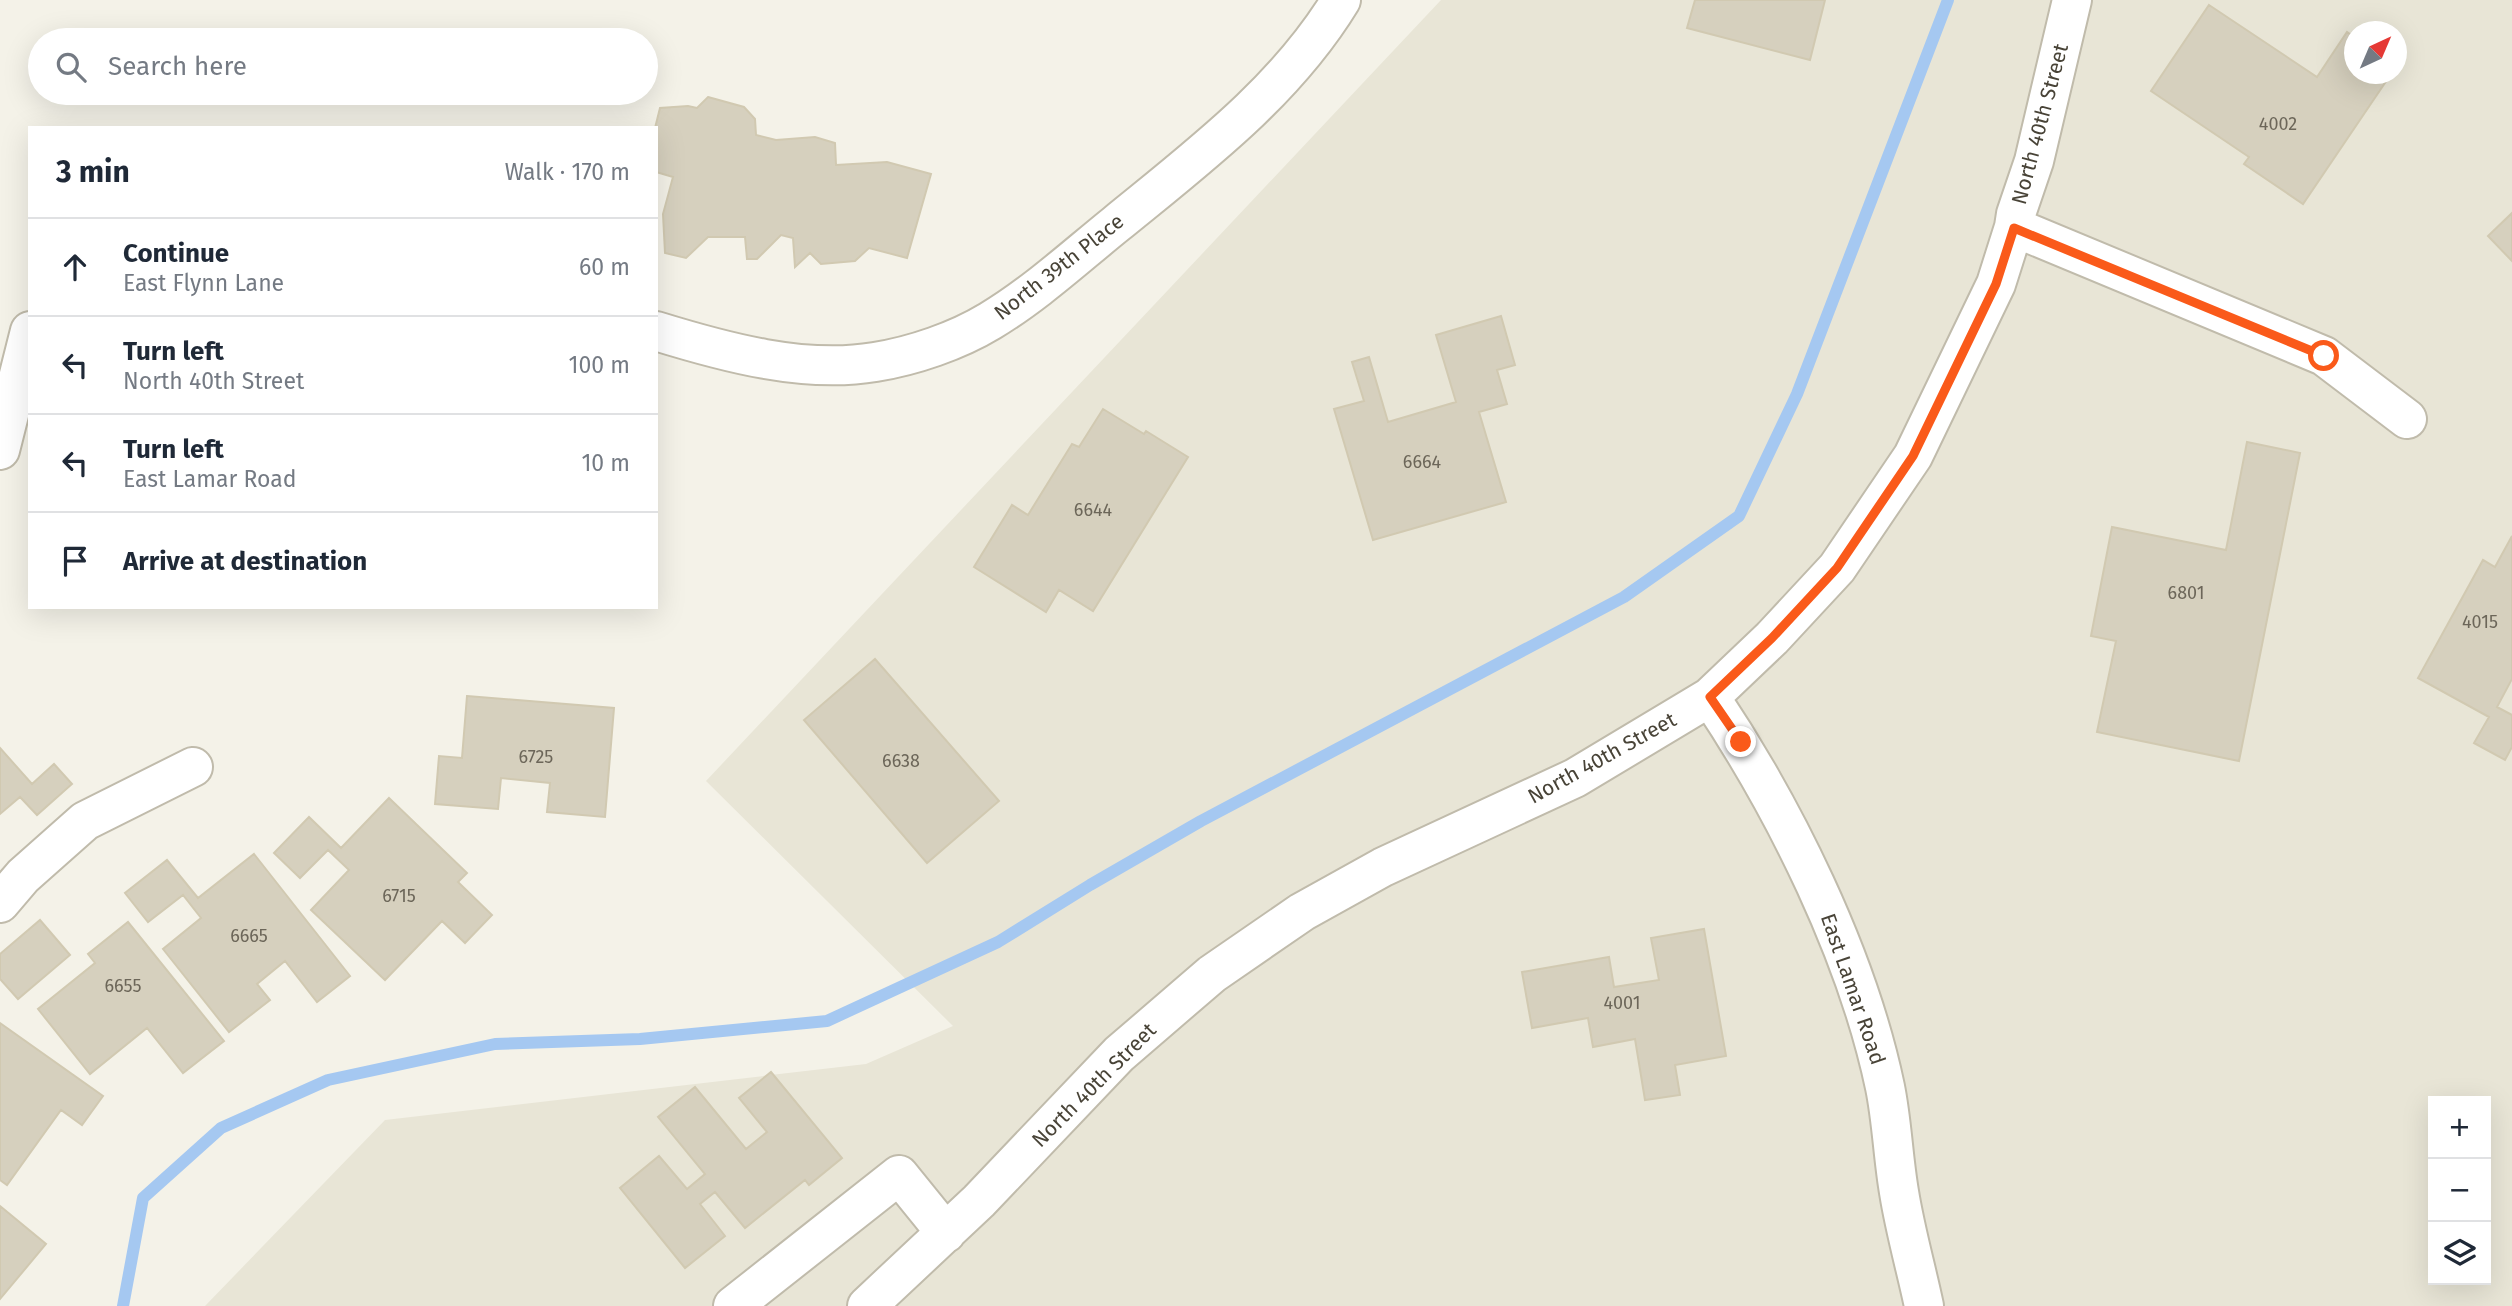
<!DOCTYPE html>
<meta charset="utf-8">
<style>
:root{--surface:#fff;--page:#f6f6f7;--text:#1f2937;--muted:#747a83;--line:#e0e1e3}
body{margin:0;font-family:"Fira Sans",sans-serif;background:var(--page);color:var(--text)}
.controls{position:absolute;right:21px;bottom:21px;display:grid;overflow:hidden;border-radius:0px;box-shadow:0 7px 28px #0002}
.controls button{width:63px;height:63px;display:grid;place-items:center;padding:0;border:0;border-bottom:2px solid var(--line);background:var(--surface);color:var(--text);font:35px sans-serif}
.compass{position:absolute;left:2344px;top:21px;width:63px;height:63px;border-radius:50%;background:var(--surface);box-shadow:0 7px 28px #0002;rotate:44deg}
.stop{position:absolute;width:21px;height:21px;margin:-16px;border:5px solid #fa5a1a;border-radius:50%;background:#fff}
.stop.end{background:#fa5a1a;border-color:#fff;box-shadow:0 2px 7px #0008}
.list{margin:0;padding:0;list-style:none}
h2{display:flex;justify-content:space-between;align-items:center;height:91px;margin:0;padding:0 28px;font-size:30px}
h2 small{font-size:23px;font-weight:400;color:var(--muted)}
.list li{display:grid;grid-template-columns:46px 1fr auto;gap:21px;align-items:center;box-sizing:border-box;height:98px;padding:0 28px;border-top:2px solid var(--line)}
.list b{display:block;font-size:26px;white-space:nowrap}
.list p{margin:0;font-size:23px;white-space:nowrap;color:var(--muted)}
.list em{font-size:23px;font-style:normal;color:var(--muted)}
.icon{flex:none;width:38px;height:38px;fill:none;stroke:currentColor;stroke-width:2;stroke-linecap:round;stroke-linejoin:round}
.map{position:relative;flex:none;width:2512px;height:1306px;overflow:hidden}
.search{position:absolute;background:var(--surface);box-shadow:0 7px 28px #0002;left:28px;top:28px;width:630px;height:77px;display:flex;align-items:center;gap:18px;box-sizing:border-box;padding:0 24px;border-radius:38px;color:var(--muted);font-size:26px}
.panel{position:absolute;background:var(--surface);box-shadow:0 7px 28px #0002;left:28px;top:126px;width:630px;height:483px;border-radius:0px}
.map>svg:first-child{display:block}
.residential{fill:#e8e5d6;fill-rule:evenodd}
.lines{fill:none;stroke-linecap:round;stroke-linejoin:round}
.stream{stroke:#a5c8f1;stroke-width:12}
.building{fill:#d6d0be;stroke:#d1c9b1;stroke-width:2}
.minor-casing{stroke:#c0bbab;stroke-width:42}
.minor{stroke:#fff;stroke-width:38}
.route{stroke:#fa5a1a;stroke-width:9}
.labels{text-anchor:middle;stroke-width:6;stroke-linejoin:round;paint-order:stroke}
.number-label{font-size:18px;fill:#6c6659}
.street-label{font-size:21px;fill:#484337;stroke:#fff}
</style>
<div class="map">
<svg width="2512" height="1306" viewBox="0 0 2512 1306">
<rect width="100%" height="100%" fill="#f4f2e8"/>
<path class="residential" d="M1441,0h1071v1306h-2307l180,-186 481,-56 87,-38 -247,-245zM2354,32h42v42h-42zM2433,1101h53v179h-53z"/>
<g class="lines">
<path class="stream" d="M123,1306l20,-108 78,-70 107,-48 167,-36 145,-5 187,-18 171,-79 92,-57 111,-64 423,-224 115,-81 58,-122 151,-394"/>
</g>
<path class="building" d="M1695,0h130l-15,60 -123,-32z
M2209,5l108,72 30,-45 7,5v37h37l-88,130 -59,-40 5,-7 -98,-66z
M708,97l36,10 11,12 1,16 20,5 39,-3 20,6 1,22 51,-3 44,12 -24,84 -38,-10 -14,13 -34,3 -11,-11 -15,14 -2,-29 -12,-3 -24,24h-10l-2,-22h-37l-22,21 -21,-5 -2,-39 10,-37 -17,-5 -1,-44 5,-20 28,-2 9,2z
M2512,213v48l-24,-25z
M1501,316l14,49 -18,5 10,34 -28,8 27,90 -133,38 -39,-131 30,-8 -12,-39 17,-5 19,65 68,-20 -20,-67z
M1103,409l41,25 2,-3 42,26 -95,154 -34,-21 -13,22 -72,-45 38,-62 16,10 44,-71 7,3z
M2247,442l53,11 -61,308 -142,-29 19,-91 -25,-5 21,-109 114,23z
M2512,536v143l-15,28 15,8v32l-7,13 -31,-17 15,-26 -71,-39 65,-118 12,7z
M875,659l124,142 -72,62 -123,-143z
M467,696l147,12 -9,109 -58,-5 3,-29 -49,-5 -3,31 -63,-5 4,-48 23,2z
M0,748l32,36 22,-20 18,20 -35,31 -17,-18 -20,17z
M389,798l78,75 -9,9 34,33 -27,28 -23,-22 -57,59 -74,-70 38,-40 -21,-20 -28,28 -26,-25 35,-36 32,31z
M254,854l96,122 -33,26 -32,-41 -28,23 13,16 -41,32 -66,-83 38,-31 -18,-23 -35,27 -23,-29 42,-33 31,38z
M40,920l30,35 -52,44 -18,-20v-25z
M128,922l96,119 -41,32 -36,-45 -57,46 -52,-65 57,-46 -7,-9z
M1704,929l22,127 -51,9 5,30 -35,5 -10,-61 -42,8 -5,-29 -56,10 -10,-56 87,-15 5,30 45,-7 -8,-42z
M0,1023l103,73 -21,29 -21,-15 -54,75 -7,-5z
M771,1072l71,86 -33,27 -4,-5 -60,48 -30,-36 -15,12 25,32 -40,32 -65,-80 39,-32 28,33 18,-15 -47,-57 37,-30 51,62 21,-17 -28,-34z
M0,1206l46,38 -46,55z"/>
<g class="lines">
<g class="minor-casing">
<path id="minor" d="M2014,227l310,129 83,63
M656,331c68,21 148,43 219,31 38,-6 82,-21 115,-41 45,-27 85,-64 126,-97 82,-67 169,-132 225,-224
M0,450l30,-119
M1710,697c75,112 147,257 175,390 7,34 8,70 14,105 6,38 17,76 25,114
M0,903l23,-27 62,-55 108,-54
M733,1306l166,-131 47,58
M867,1306l112,-105 140,-147 93,-80 90,-62 81,-45 192,-89 135,-81 62,-59 65,-70 76,-112 83,-172 18,-57 2,-13 18,-53 38,-161"/>
</g>
<use href="#minor" class="minor"/>
</g>
<g class="lines">
<path class="route" d="M1741,742l-31,-45 62,-59 65,-70 76,-112 83,-172 18,-56 310,128"/>
</g>
<g class="labels">
<g class="number-label">
<text x="2278" y="130">4002</text>
<text x="1422" y="468">6664</text>
<text x="1093" y="516">6644</text>
<text x="2186" y="599">6801</text>
<text x="2480" y="628">4015</text>
<text x="536" y="763">6725</text>
<text x="901" y="767">6638</text>
<text x="399" y="902">6715</text>
<text x="249" y="942">6665</text>
<text x="123" y="992">6655</text>
<text x="1622" y="1009">4001</text>
</g>
<g class="street-label">
<text transform="translate(2040 124) rotate(-75)" y="7">North 40th Street</text>
<text transform="translate(1059 267) rotate(-38)" y="7">North 39th Place</text>
<text transform="translate(1602 758) rotate(-29)" y="7">North 40th Street</text>
<text transform="translate(1853 989) rotate(71)" y="7">East Lamar Road</text>
<text transform="translate(1094 1085) rotate(-45)" y="7">North 40th Street</text>
</g>
</g>
</svg>
<div class="controls">
<button>+</button>
<button>−</button>
<button><svg class="icon" aria-label="layers" viewBox="0 0 24 24"><path d="M12 4l9 5-9 5-9-5zM3 14l9 5 9-5"/></svg></button>
</div>
<svg class="compass" viewBox="-18 -18 36 36"><path d="M0-13l5 13h-10z" fill="#e53935"/><path d="M0 13l5-13h-10z" fill="#747a83"/></svg>
<div class="stop" style="left:2324px;top:356px"></div>
<div class="stop end" style="left:1741px;top:742px"></div>
<div class="search"><svg class="icon" aria-label="search" viewBox="0 0 24 24"><circle cx="10" cy="10" r="6"/><path d="M15 15l6 6"/></svg>Search here</div>
<section class="panel">
<h2>3 min<small>Walk · 170 m</small></h2>
<ul class="list">
<li><svg class="icon" aria-label="ahead" viewBox="0 0 24 24"><path d="M12 20V5M6 11l6-6 6 6"/></svg><div><b>Continue</b><p>East Flynn Lane</p></div><em>60 m</em></li>
<li><svg class="icon" aria-label="left" viewBox="0 0 24 24"><path d="M17 20v-9H6M10 6l-5 5 5 5"/></svg><div><b>Turn left</b><p>North 40th Street</p></div><em>100 m</em></li>
<li><svg class="icon" aria-label="left" viewBox="0 0 24 24"><path d="M17 20v-9H6M10 6l-5 5 5 5"/></svg><div><b>Turn left</b><p>East Lamar Road</p></div><em>10 m</em></li>
<li><svg class="icon" aria-label="arrive" viewBox="0 0 24 24"><path d="M6 21V4h12l-3 4 3 4H6"/></svg><div><b>Arrive at destination</b></div></li>
</ul>
</section>
</div>
